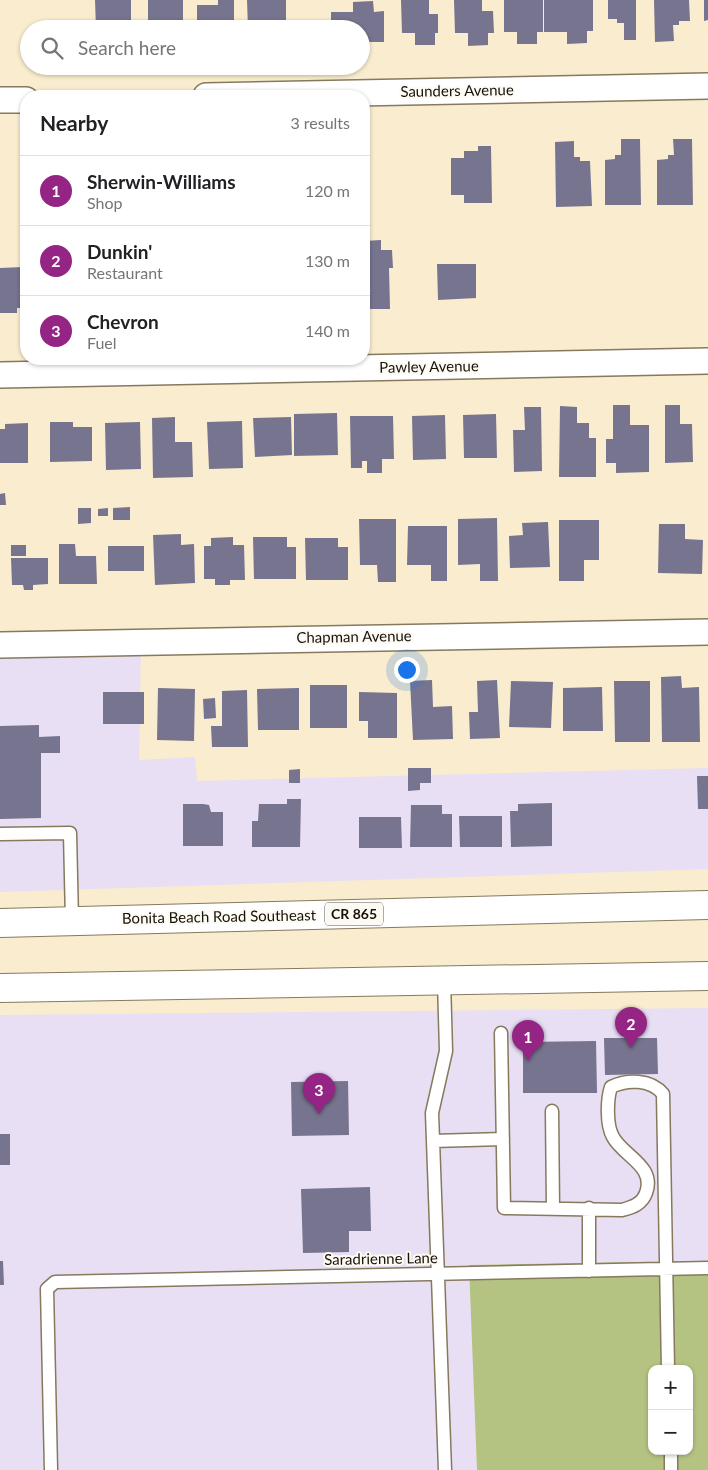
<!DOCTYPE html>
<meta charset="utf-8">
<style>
:root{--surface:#fff;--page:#f2f2f2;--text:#202124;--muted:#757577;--line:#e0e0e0;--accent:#942585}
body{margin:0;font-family:Lato,sans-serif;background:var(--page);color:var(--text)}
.controls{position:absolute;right:15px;bottom:15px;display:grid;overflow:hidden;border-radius:10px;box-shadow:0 1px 4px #0004}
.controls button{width:45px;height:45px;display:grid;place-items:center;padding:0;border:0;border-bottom:1px solid var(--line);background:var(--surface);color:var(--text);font:25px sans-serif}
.you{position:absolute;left:406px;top:669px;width:18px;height:18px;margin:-12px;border:4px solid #fff;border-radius:50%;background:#1a73e8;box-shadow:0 0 0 8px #1a73e833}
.badge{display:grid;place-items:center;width:32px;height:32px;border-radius:50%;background:var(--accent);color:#fff;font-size:16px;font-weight:700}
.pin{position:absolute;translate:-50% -41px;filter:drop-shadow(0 1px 2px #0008)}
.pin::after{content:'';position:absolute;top:26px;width:18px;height:15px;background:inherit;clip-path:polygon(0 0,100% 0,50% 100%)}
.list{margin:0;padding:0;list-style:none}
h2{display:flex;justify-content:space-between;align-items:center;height:65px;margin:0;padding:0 20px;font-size:21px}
h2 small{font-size:16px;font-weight:400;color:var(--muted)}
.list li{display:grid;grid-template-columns:32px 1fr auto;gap:15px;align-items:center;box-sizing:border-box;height:70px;padding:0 20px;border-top:1px solid var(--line)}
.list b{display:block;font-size:19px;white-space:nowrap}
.list p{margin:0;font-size:16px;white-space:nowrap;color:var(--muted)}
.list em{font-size:16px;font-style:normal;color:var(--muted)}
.icon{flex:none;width:28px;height:28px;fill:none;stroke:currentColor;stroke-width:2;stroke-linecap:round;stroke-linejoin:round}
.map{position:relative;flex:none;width:708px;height:1470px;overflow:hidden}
.search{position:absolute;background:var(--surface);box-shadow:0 1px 4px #0004;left:20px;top:20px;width:350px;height:55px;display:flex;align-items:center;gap:12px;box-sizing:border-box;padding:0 18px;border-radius:28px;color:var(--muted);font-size:19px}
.panel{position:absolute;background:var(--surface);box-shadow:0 1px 4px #0004;left:20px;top:90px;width:350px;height:275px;border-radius:20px}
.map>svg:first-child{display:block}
.commercial{fill:#e8dff4}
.green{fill:#b4c382;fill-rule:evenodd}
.building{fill:#77748f}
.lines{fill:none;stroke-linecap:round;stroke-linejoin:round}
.lane-casing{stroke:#86795e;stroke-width:15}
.street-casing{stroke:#86795e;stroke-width:28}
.primary-casing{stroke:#86795e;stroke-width:30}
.lane{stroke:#fff;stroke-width:12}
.street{stroke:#fff;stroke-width:25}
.primary{stroke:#fff;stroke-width:28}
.labels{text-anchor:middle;stroke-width:4;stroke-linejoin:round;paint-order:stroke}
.shield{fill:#fdfaf4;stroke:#5c584f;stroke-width:1}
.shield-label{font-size:14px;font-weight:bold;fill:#171208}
.street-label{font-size:15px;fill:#171208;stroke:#fdfaf4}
</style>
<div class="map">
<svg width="708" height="1470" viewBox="0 0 708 1470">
<rect width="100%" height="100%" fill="#faecce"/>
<path class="commercial" d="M0,644h141l-2,116 56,-3 2,24 511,-13v101l-708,23z
M708,1008v253l-238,4 7,205h-477v-455z"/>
<path class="green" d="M708,1261v209h-231l-8,-205zM652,1369h37v82h-37z"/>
<path class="building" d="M95,0h36v29h-35z
M148,0h35v29h-35z
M218,0h16v29l-37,-2v-22h21z
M247,0h39v29h-38z
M401,0h28v14h9v19h-3v12h-20v-12h-13z
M454,0h28v11h11l1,22h-6v12l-20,1v-13h-13z
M504,0h39v32h-6v12h-20v-12h-13z
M544,0h49v31h-6v12l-20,1v-12h-23z
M608,0h28v40h-12v-17h-7v-4h-9z
M654,0h35l1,21h-11v4h-6l1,16 -19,1z
M704,0h4v20l-4,1z
M373,1l1,11 10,-1v31h-18v-3h-5v-10h-30v-17h22v-10z
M621,139h19l1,66h-36v-45l10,-1v-4h6z
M673,139h19l1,66h-36v-45l11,-1v-4h6z
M574,141v16h6v4h10l2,45 -36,1 -1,-65z
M478,146h13l1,57h-28v-8h-13v-37h13v-7h14z
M381,240v10h11l1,18h-4l1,41h-20v7h-6v-75z
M437,264h39v34l-38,2z
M23,267l1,11h2v30h-9v5h-17v-45z
M613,405h17v20h19v47l-33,1v-10h-10v-24h7z
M665,405h15v19h12l1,38 -28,1z
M560,406l17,1v16h12v15h7v39h-37z
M524,407h17l1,64 -28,1 -1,-42h12z
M337,413l1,42 -44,1v-42z
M496,414l1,44h-33l-1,-43z
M445,415l1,44 -33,1 -1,-44z
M350,416h43l1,43h-12v14h-15v-12h-5v7h-11z
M175,417v25h17l1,35 -40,1 -1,-60z
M291,417l1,38 -37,2 -2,-39z
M242,421l1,47 -34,1 -2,-47z
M50,422h23v5h19v34l-42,1z
M140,422l1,47 -35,1 -1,-47z
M28,423v40h-28v-34h5v-5z
M5,493l1,12h-6v-11z
M130,507v13h-17v-12z
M78,508h13v15l-13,1z
M108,508v8h-10v-7z
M497,518l1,63h-18v-17l-22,1v-46z
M359,519h37v63h-18l-1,-17h-17z
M559,520h40v40h-15v21h-25z
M548,522l2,45 -40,1 -1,-32 14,-1 -1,-12z
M659,524h26v15l18,1 -1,34 -44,-1z
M408,526h39v55h-16v-16h-24z
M181,534v11l13,-1 1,39 -40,2 -2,-50z
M233,537v8h11l1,35h-15v5h-15v-6h-11v-33h7v-8z
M253,537h34v10h9v32h-42z
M305,538h33v9h10v33h-42z
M59,544h16l1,12h20l1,28h-38z
M11,545h15v11h-15z
M108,546h36v25h-36z
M11,558h37v26l-15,1v5h-9l-1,-5h-11z
M681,676l1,12 17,-1 1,55h-38l-1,-65z
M432,680l1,27 19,-1 1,33 -40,1 -3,-59z
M497,680l3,58 -30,1 -1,-27h9l-1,-31z
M511,681l42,1 -2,46 -42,-1z
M614,681h36v61h-35z
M310,685h37v43h-37z
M602,687l1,44h-40v-43z
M158,688l37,1 -1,52 -37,-1z
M299,688v42h-41l-1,-41z
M247,690l1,57h-36l-1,-21h11v-35z
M103,692h41v32h-41z
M359,692l38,1v45h-29v-17h-9z
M215,698l1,20 -12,1 -1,-20z
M39,725v12l21,-1v17h-19v65l-41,1v-93z
M408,768h23v15h-11v7l-12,1z
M300,769v14h-11v-13z
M697,776h11v33h-10z
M287,799h14l-1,48h-48v-26h6l1,-17h28z
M552,803v43l-41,1 -1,-36h8v-7z
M183,804h20l6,1 2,7h12v34h-40z
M411,805h31v9h10v33h-42z
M459,816h43v31h-42z
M359,817h42l1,31h-43z
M604,1038h53l1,36 -53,1z
M596,1041l1,52h-74v-51z
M348,1081l1,54 -57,1 -1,-54z
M0,1134h10v31h-10z
M370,1187l1,44h-22v21l-46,1 -2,-64z
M0,1261h3l1,24h-4z"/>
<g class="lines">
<g class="lane-casing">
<path id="lane" d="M0,834l70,-1 2,88
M444,981l2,70 -14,62 13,357
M501,1033l3,175 118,2c11,-3 20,-6 24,-17 10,-27 -23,-37 -33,-56 -7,-12 -6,-38 -2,-50 16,-8 40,-8 52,7l5,275
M552,1111l1,97
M433,1141l70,-2
M589,1271v-63
M671,1451v19
M51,1470l-4,-181 8,-7 653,-14"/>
</g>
<g class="street-casing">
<path id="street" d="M206,96l502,-10
M0,100h26
M0,375l708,-14
M0,645l708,-13"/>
</g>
<g class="primary-casing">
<path id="primary" d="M0,923l708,-18
M0,988l708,-12"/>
</g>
<use href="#lane" class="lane"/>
<use href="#street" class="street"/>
<use href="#primary" class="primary"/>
</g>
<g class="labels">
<rect class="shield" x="325" y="902.5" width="58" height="23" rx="4"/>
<g class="shield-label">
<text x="354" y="919">CR 865</text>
</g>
<g class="street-label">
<text transform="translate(457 91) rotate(-1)" y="5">Saunders Avenue</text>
<text transform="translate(429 367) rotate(-1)" y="5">Pawley Avenue</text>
<text transform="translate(354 637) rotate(-1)" y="5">Chapman Avenue</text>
<text transform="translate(219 917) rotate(-1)" y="5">Bonita Beach Road Southeast</text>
<text transform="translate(381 1259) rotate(-1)" y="5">Saradrienne Lane</text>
</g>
</g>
</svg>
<div class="controls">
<button>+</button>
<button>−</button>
</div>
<div class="you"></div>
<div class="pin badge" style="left:528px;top:1061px">1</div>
<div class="pin badge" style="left:631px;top:1048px">2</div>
<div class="pin badge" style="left:319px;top:1114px">3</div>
<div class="search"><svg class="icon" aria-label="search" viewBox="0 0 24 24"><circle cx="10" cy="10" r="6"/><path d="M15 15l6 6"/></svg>Search here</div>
<section class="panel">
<h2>Nearby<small>3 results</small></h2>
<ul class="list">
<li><span class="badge">1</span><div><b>Sherwin-Williams</b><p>Shop</p></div><em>120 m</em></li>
<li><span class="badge">2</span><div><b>Dunkin'</b><p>Restaurant</p></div><em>130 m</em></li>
<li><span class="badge">3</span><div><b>Chevron</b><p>Fuel</p></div><em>140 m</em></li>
</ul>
</section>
</div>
